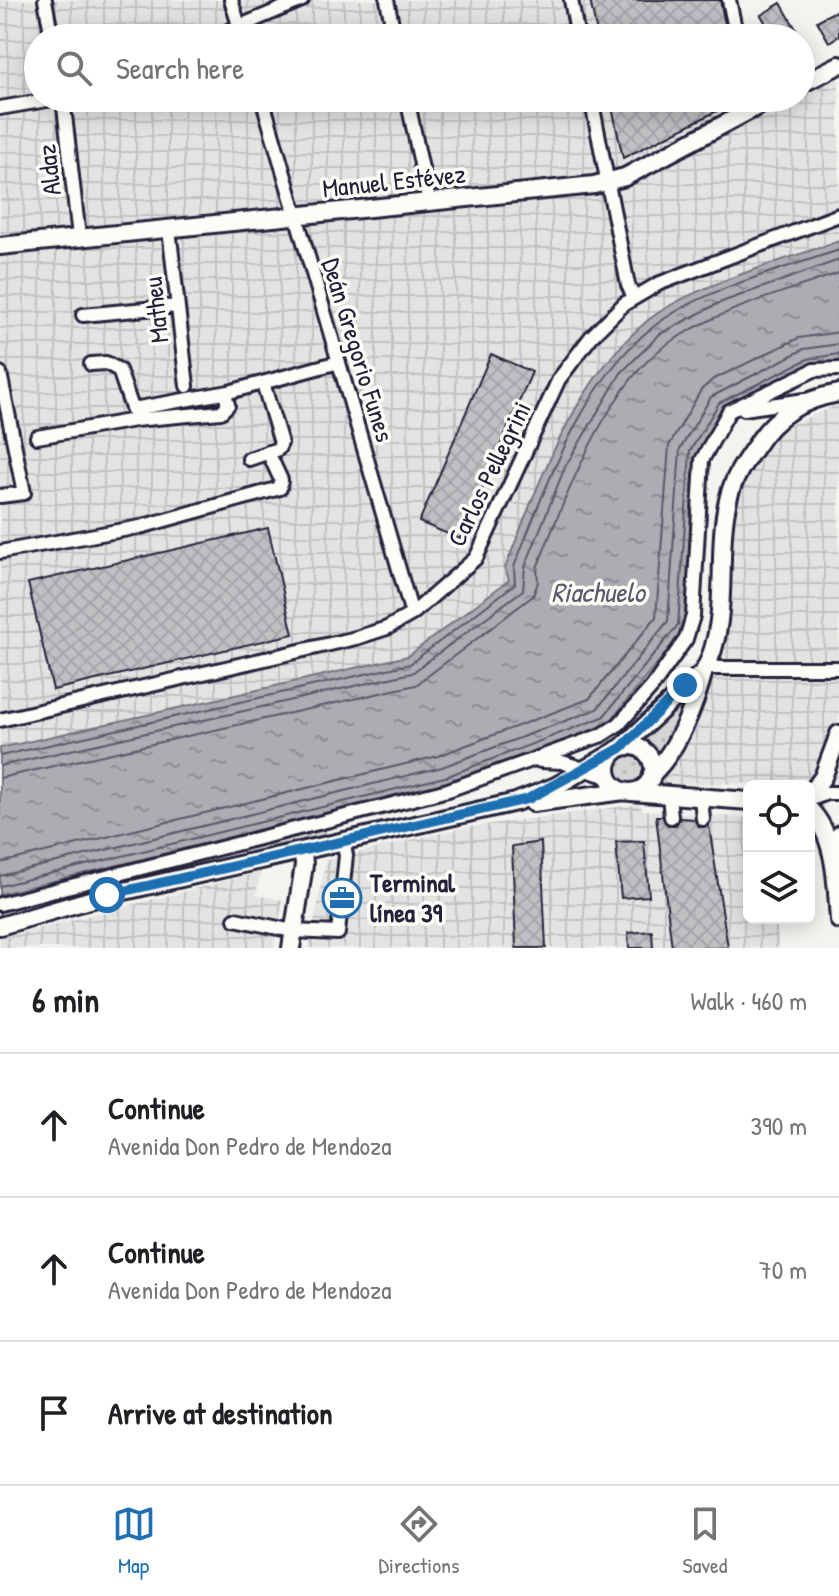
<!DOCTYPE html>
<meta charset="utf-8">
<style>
:root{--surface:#fff;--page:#f6f6f6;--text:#202124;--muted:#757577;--line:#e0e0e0;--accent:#1f6fb2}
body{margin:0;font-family:"Patrick Hand",sans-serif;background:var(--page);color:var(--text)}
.controls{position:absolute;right:24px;bottom:24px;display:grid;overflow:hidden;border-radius:12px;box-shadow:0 4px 20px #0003}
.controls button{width:72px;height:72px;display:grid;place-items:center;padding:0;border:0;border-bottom:2px solid var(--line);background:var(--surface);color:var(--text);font:40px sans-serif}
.stop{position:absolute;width:24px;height:24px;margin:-18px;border:6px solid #1f6fb2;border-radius:50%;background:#fff}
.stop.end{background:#1f6fb2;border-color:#fff;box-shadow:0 2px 8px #0008}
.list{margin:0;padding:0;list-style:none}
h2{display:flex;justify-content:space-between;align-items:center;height:104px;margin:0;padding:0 32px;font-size:34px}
h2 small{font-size:26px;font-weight:400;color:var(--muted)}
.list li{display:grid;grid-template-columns:52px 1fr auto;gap:24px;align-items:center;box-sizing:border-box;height:144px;padding:0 32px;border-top:2px solid var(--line)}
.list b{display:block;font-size:30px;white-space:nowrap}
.list p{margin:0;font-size:26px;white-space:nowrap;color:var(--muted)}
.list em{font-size:26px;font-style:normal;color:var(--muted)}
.icon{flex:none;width:44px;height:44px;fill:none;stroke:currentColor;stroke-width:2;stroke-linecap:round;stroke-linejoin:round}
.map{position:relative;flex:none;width:839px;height:948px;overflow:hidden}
.search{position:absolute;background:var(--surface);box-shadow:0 4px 20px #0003;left:24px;right:24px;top:24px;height:88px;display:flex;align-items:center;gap:20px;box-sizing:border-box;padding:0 28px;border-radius:44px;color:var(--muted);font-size:30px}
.sheet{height:536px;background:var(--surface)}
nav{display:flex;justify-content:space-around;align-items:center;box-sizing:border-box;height:112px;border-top:2px solid var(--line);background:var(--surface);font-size:22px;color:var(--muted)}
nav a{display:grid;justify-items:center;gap:4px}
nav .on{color:var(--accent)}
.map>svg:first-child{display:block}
.industrial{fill:url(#industrial-grid)}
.grass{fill:url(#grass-dots);stroke:#7c7b88;stroke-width:2}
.water{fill:url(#water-ripples);stroke:#757582;stroke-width:2}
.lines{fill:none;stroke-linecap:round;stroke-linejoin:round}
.shore{stroke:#59596b;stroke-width:2}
.building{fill:url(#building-cross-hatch);stroke:#22223b;stroke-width:2}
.minor-casing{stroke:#22223b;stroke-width:18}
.major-casing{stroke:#22223b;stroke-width:22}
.minor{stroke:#fdfcf7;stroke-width:12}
.major{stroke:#fdfcf7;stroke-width:16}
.route{stroke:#1f6fb2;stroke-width:10}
.labels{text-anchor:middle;stroke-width:7;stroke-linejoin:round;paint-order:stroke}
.street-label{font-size:26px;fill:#22223b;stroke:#fdfcf7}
.poi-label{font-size:26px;font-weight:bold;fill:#22223b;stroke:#fdfcf7;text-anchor:start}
.water-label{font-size:28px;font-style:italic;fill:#59596b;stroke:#fdfcf7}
</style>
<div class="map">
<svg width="839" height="948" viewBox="0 0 839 948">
<defs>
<pattern id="industrial-grid" width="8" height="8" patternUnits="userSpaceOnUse" patternTransform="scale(2)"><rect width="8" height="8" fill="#e4e3e2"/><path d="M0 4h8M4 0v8" fill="none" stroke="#c3c2c3"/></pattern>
<pattern id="grass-dots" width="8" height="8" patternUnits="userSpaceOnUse" patternTransform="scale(2)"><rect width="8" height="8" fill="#d5d4d5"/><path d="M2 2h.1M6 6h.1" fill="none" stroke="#b7b6b8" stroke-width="1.8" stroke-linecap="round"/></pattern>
<pattern id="water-ripples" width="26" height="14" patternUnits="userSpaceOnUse" patternTransform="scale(2)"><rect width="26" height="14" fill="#acacb2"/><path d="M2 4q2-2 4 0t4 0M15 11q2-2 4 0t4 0" fill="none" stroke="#8c8c92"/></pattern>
<pattern id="building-cross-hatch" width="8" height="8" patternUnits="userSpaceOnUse" patternTransform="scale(2)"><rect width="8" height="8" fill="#c0bfc2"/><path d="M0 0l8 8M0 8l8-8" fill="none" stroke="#a5a4a8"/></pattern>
</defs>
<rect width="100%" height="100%" fill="#f4f3ef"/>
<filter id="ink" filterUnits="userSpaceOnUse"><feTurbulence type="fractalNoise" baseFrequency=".0125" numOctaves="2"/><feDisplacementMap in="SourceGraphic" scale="16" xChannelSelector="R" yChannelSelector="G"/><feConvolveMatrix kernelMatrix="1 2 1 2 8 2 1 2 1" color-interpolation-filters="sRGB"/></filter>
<g filter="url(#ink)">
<path class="industrial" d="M0,0h722l8,38h-692v60h703l6,26 47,-26h7v-4l38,-21v167l-127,46 -63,33 -43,43 -97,217 -101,77 -408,92z
M839,404v379l-180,1 55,-108 9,-173 58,-74z
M640,804l2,6 107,8v100h27l3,30h-470l17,-88 136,-32z
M261,872l-5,23 27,5 -9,48h-274v-10z"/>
<path class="grass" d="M695,684l-40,82c-4,-15 -10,-20 -25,-23z
M612 769a18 18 0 1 1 36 0a18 18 0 1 1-36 0Z
M323,818l2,17 -16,8 -211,49 -2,-5 -72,17 -5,8 -13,6 -6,-3v-21z"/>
<path class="water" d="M839,241v120l-28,5 -85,41 -28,46 -12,175 -78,96 -160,60 -448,110v-146l408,-92 101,-76 -4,-12c35,-87 68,-185 142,-247 43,-35 138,-61 192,-80z"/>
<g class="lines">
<path class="shore" d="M0,756l410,-92 105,-80 -1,-17c32,-80 69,-186 139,-240 49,-38 128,-57 186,-77
M0,766l412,-93 111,-83 2,-23 40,-100 56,-94 39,-39 59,-31 120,-43
M0,778l416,-93 117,-89 5,-14 -1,-14c27,-68 70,-184 132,-225 51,-34 113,-50 170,-70
M0,863l438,-107 151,-57 67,-82 13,-171 32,-56 11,-10 87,-42 40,-6
M0,876l442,-109 155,-58 71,-88 12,-172 31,-52 93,-48 35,-5
M0,886l445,-109 158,-60 75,-92 12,-174 29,-48 89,-44 31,-5"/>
</g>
<path class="building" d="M590,0h130l8,38h-130z
M781,3l20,35h-27l-13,-23z
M839,9v27l-10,6 -12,-21z
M610,98h133l-120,60z
M491,354l41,18 -72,167 -41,-17z
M268,528l25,106 -240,56 -25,-107z
M656,816h6l6,9h8l4,-7 14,1 6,8 9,-1 19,122h-56z
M644,841l5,55 -28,2 -5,-56z
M541,842l5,106h-30l-4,-102z
M652,931l1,17h-24l-1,-15z"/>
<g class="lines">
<g class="minor-casing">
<path id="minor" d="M45,0l7,38
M231,0l12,38
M387,0l8,38
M571,0l7,38
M729,0l8,38
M212,38l90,-38
M63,98l16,139
M262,98l150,516
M407,98l22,104
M591,98l37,187 6,12
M0,108l59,-10
M169,229l18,157
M83,315l94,-9
M91,364l15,-1 13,7 15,44
M0,373l24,120 -24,3
M133,409l96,-17 110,-30
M744,409l61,-9
M37,437l98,-17 86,-8 7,-7 -3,-12
M249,459l29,-10 3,-6 -18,-60
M0,552l140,-25 140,-39 1,-8 -13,-28
M706,668h133
M0,720l356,-82 31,-10 25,-14 64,-56 83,-179 32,-42 33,-33 34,-20 181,-69
M540,761l22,1 46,15
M669,796l2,21
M701,798l2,21
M809,800l18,-7h12
M835,857l4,-25
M0,904l448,-114 154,-55 17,-11 33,-37 34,-48 7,-23 9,-156 27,-49 85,-41 25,-1
M235,919l58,12 45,2 8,-78 -3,-14"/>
</g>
<g class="major-casing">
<path id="major" d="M801,84l38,-19
M0,246l594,-61 31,-8 148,-79
M607 769a23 23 0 1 1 46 0a23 23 0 1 1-46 0Z
M621,748l83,-77c28,-51 10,-120 25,-175 5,-19 15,-33 26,-49 20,-32 46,-47 84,-54
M652,774c26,-24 43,-70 52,-103
M631,792l118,9
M809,796l14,-19 16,-43
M533,803l91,-12
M809,809c28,28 27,75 30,111
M0,926l107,-31 409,-93 40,-16 60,-35
M291,948l13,-83 -1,-14"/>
</g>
<use href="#minor" class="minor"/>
<use href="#major" class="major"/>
</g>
</g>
<g class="lines" filter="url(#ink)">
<path class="route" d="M107,895l421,-96 93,-51 64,-63"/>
</g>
<defs>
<g id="office-ring" transform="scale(2)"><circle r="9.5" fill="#fdfcf7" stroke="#1f6fb2" stroke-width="1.5"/><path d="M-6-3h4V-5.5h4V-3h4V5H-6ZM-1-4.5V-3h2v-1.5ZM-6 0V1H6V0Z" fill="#1f6fb2"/></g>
</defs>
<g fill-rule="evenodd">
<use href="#office-ring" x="342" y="898"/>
</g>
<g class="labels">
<g class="street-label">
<text transform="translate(49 170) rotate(-97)" y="9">Aldaz</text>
<text transform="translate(394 181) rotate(-6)" y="9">Manuel Estévez</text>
<text transform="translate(156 310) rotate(-96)" y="9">Matheu</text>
<text transform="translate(358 350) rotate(73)" y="9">Deán Gregorio Funes</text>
<text transform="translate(489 474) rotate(-64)" y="9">Carlos Pellegrini</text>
</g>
<g class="poi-label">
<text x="370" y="892">Terminal<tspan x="370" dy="30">línea 39</tspan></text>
</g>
<g class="water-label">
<text x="598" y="602">Riachuelo</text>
</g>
</g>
</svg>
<div class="controls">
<button><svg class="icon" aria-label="locate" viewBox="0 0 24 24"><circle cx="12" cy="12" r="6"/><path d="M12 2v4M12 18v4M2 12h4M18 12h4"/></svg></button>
<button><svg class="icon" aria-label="layers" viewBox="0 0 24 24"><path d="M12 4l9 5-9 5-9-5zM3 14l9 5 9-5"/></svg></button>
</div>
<div class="stop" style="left:107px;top:895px"></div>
<div class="stop end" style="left:685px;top:685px"></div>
<div class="search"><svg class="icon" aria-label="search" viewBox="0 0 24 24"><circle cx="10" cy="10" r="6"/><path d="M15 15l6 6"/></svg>Search here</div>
</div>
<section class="sheet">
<h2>6 min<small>Walk · 460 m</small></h2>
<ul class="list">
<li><svg class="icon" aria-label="ahead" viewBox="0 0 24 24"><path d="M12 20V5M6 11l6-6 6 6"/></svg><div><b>Continue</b><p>Avenida Don Pedro de Mendoza</p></div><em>390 m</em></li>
<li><svg class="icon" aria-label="ahead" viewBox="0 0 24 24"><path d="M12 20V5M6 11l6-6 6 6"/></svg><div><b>Continue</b><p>Avenida Don Pedro de Mendoza</p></div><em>70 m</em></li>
<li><svg class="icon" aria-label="arrive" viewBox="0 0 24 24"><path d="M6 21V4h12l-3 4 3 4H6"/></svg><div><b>Arrive at destination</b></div></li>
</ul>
</section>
<nav>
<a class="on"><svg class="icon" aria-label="map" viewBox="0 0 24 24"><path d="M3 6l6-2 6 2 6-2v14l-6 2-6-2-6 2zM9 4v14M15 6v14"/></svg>Map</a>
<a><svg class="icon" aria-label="directions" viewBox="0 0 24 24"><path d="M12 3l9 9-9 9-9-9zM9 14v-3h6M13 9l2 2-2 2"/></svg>Directions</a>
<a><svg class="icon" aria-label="saved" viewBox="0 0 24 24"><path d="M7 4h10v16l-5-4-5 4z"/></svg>Saved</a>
</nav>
